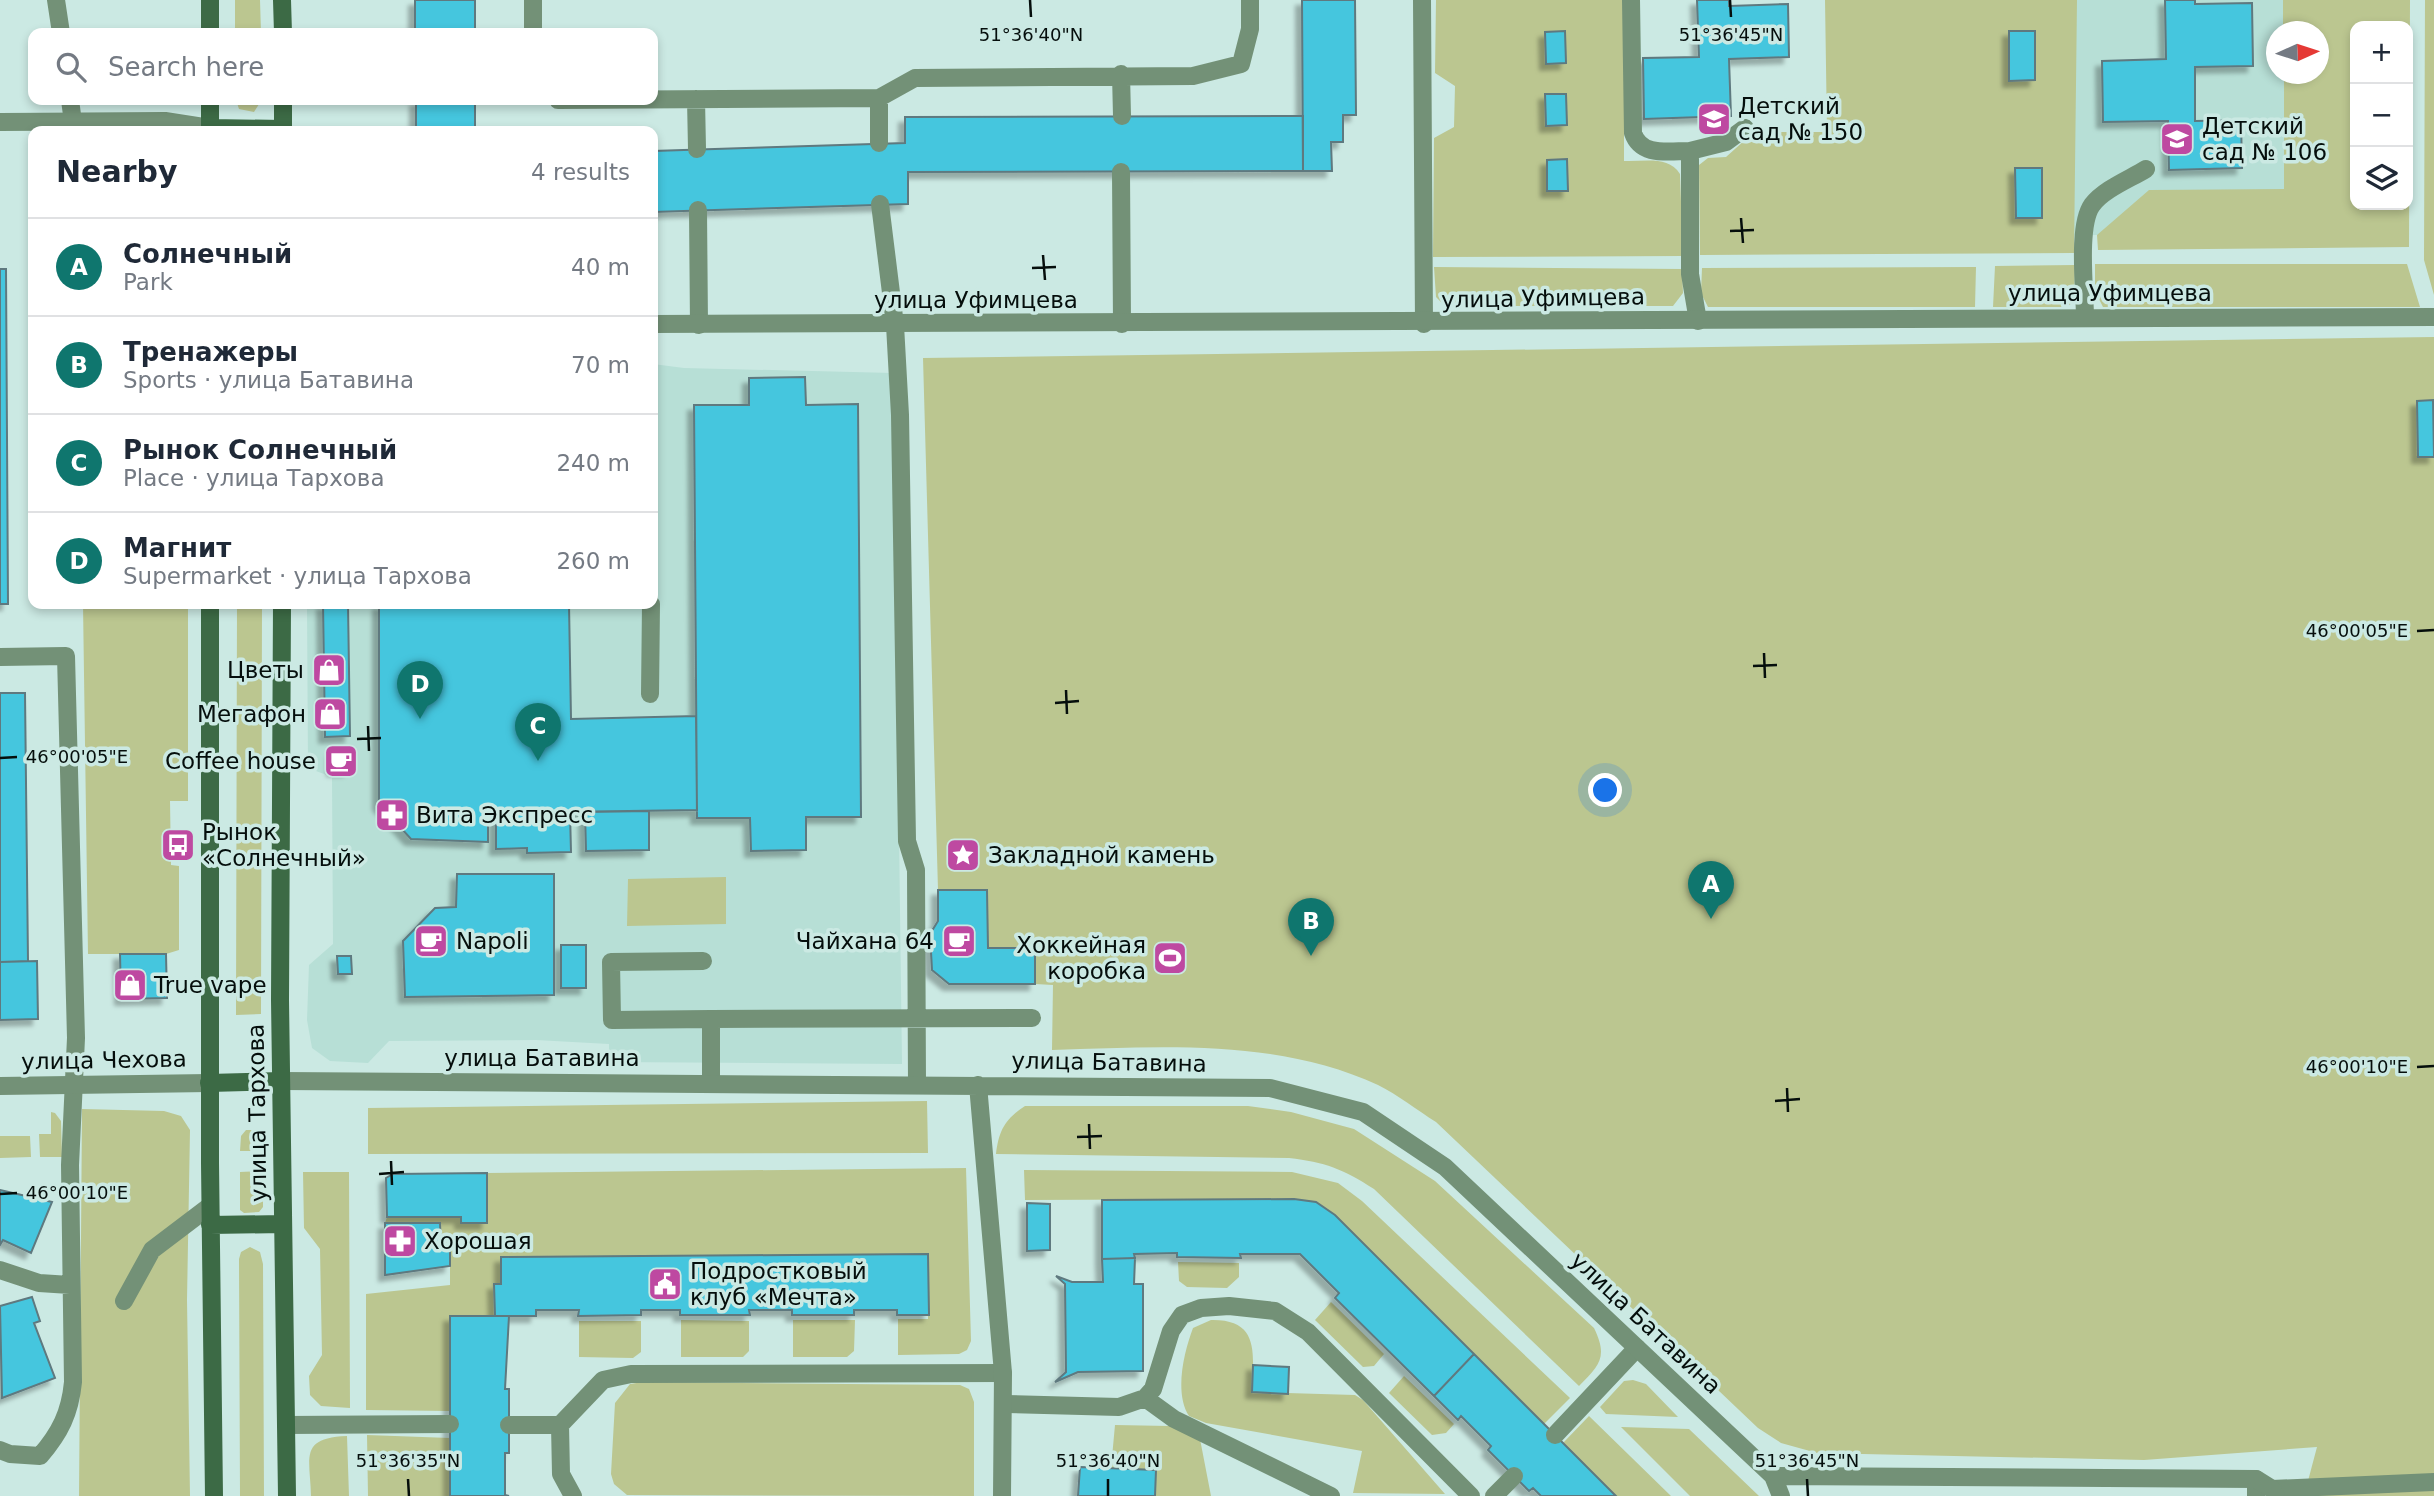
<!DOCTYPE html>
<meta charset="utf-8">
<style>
:root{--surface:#fff;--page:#f2f2f3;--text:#1f2937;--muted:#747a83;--line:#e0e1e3;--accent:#0f766e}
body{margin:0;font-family:"DejaVu Sans",sans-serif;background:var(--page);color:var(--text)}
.controls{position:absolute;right:21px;top:21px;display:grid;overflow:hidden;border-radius:14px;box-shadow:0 4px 10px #0003}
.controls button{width:63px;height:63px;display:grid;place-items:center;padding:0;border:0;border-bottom:2px solid var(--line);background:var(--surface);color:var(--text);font:35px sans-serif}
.compass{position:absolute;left:2266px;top:21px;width:63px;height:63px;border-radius:50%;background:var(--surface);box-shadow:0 4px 10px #0003;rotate:87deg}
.you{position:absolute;left:1606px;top:791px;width:24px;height:24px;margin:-18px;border:5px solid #fff;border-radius:50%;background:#1a73e8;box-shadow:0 0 0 10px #1a73e833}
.badge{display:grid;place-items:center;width:46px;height:46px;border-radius:50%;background:var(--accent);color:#fff;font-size:23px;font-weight:700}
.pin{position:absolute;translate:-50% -58px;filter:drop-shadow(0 2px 4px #0008)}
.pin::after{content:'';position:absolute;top:37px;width:24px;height:21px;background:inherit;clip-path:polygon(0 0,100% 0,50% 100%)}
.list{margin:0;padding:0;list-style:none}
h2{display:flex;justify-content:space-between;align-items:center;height:91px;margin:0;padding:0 28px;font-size:30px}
h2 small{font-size:23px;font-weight:400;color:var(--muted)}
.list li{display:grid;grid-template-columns:46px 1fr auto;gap:21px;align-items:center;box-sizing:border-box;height:98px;padding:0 28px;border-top:2px solid var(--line)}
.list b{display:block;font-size:26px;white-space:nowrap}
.list p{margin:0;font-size:23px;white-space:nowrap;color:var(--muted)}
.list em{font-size:23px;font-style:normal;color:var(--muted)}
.icon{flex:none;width:38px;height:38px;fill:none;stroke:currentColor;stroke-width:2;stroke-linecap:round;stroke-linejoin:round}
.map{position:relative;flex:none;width:2434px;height:1496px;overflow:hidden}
.search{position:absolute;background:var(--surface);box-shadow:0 4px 10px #0003;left:28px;top:28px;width:630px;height:77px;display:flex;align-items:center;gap:18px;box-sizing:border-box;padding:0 24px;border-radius:14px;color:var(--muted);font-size:26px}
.panel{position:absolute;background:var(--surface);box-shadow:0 4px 10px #0003;left:28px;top:126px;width:630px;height:483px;border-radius:14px}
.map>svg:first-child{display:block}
.built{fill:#b7dfd6;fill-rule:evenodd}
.green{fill:#bbc690;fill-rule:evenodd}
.building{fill:#45c6de;stroke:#5e797f;stroke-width:2;filter:url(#shadow)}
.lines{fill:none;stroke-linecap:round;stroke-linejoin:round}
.service{stroke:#739177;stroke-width:18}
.minor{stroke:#739177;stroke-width:18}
.tertiary{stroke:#739177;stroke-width:18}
.secondary{stroke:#3c6a45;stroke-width:18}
.ticks{fill:none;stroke:#050e0c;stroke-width:2.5}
.labels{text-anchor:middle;stroke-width:7;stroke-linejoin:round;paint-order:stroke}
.poi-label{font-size:23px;fill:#050e0c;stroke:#cbe9e3;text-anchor:start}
.street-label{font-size:23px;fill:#050e0c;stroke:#cbe9e3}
.ticks-label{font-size:18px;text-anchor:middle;fill:#050e0c;stroke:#cbe9e3;stroke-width:7;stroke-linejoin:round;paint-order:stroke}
</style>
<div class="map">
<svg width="2434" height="1496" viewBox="0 0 2434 1496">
<defs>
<filter id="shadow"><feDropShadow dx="-6" dy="6" stdDeviation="2" flood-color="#0004"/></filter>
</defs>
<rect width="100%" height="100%" fill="#cbe9e3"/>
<path class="built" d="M2000,0h402l-47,26v179l45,24 -401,8zM2276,32h42v42h-42z
M653,364l31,4 209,5 9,691 -293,-2v-18l-73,-4 -147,1 -21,22 -38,-2 -18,-13 -5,-28 2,-55 24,-21 -1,-167 -24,-9 -1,-164h346z"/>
<path class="green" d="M235,0h25l1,33h-26z
M1436,0h188v161c20,1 44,-6 56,13l3,82 -250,1 1,-119 20,-11 1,-41 -20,-13z
M1825,0h252l-3,253 -374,2 -1,-90 9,-7 18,-1 28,-25h73z
M2283,0h127l-1,247 -311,3 -1,-15 52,-45 135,-1v-115h34v-42l-35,-1zM2408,26v179h-53v-179z
M2425,0h9v295l-10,-35z
M236,100h25v1l-7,11 -15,-3z
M2095,264h312l13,43h-317l-8,-16z
M2075,265l-1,36 -7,6h-74l2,-41z
M1434,267l248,2 1,24 -10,13h-228l-9,-9z
M1976,267l-1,40h-267l-7,-14 1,-25z
M2434,337v1159h-130l13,-49 -173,13 -327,-7 -36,-10 -23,-15 -322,-306c-19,-12 -38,-27 -58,-37 -102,-47 -217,-38 -326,-35l1,-65 -18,-1v-36h-47l-1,-58h-49l-15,-532z
M83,604h105v197h-18l1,64 8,1v84l-13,4h-78z
M237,604h25l-1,410 -25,1z
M726,877v47l-99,2 1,-47z
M927,1101l1,52 -560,1v-46z
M1025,1106h223l43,6 63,17 81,52 159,147c14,29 6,37 -15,58l-205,-197c-31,-20 -49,-27 -85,-31l-293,-4c3,-24 9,-35 29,-48z
M82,1109l82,2 17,5 9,14 -3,170 3,196h-111z
M51,1112l4,1 6,8 1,36h-22l-1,-23h12z
M246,1130h11l5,6v15h-22l1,-15z
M0,1136h30l1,21 -31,1z
M966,1168l5,173 -4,9 -8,4 -61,1v-36h30l-1,-65 -426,3v27l-7,1 1,31h-45v95l-84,-1v-116l84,-9v-37h-9l-1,-25h-55l2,-6h74l26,-44z
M1024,1170l268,2 46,11 24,18 208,197 -26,26 -209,-209 -19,-13 -22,-3 -269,1z
M263,1171v36l-4,5 -15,1 -4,-3v-38z
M303,1172h46l1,236 -29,-2 -11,-11 -1,-19 13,-21 -2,-106 -16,-21z
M250,1247l10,5 3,12 1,232h-24l-1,-237 2,-7z
M1178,1262l61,1v14l-12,11 -40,-1 -8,-6z
M1331,1302l53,52 -10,12 -11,1 -48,-47z
M681,1320l68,1v30l-6,6h-62z
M793,1320h62l-1,31 -7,6h-54z
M1211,1320c50,-1 42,35 41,72l103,3 8,5 82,94 -92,-1 9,-42 -156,-28 -17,-7c-15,-23 -5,-64 4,-88z
M579,1321h62v31l-8,6 -54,-1z
M1404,1376l50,48 -8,9 -14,2 -43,-42z
M1633,1380l13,4 32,33 -72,-3 -6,-7 24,-26z
M643,1382l317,3 9,4 5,13v94l-347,-1 -13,-11 -3,-10 4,-71 15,-19z
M1589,1416l82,80h-55l-53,-53z
M1115,1425l54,1 31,13 11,57h-56l1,-26 -45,-2z
M1621,1427l68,2 70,67h-69z
M367,1435l83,3v58h-82z
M347,1436l2,60h-38c-1,-39 -12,-58 36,-60z"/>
<path class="building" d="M415,0h60v33h-60z
M1302,0h53l1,115h-13v27h-12l1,29h-29z
M1697,0h32v6l59,-2 1,53 -60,2 2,57 -87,3 -1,-61 56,-1z
M2165,0h30v4l57,-1 1,63 -58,1v54l46,-1 1,48 -73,2 -1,-49 -65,1 -1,-61 64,-2z
M1565,31l1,32 -20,1 -1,-32z
M2009,31h26v49l-26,1z
M1545,94h21l1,31 -21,1z
M416,100h59v31h-59z
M1303,116v55l-395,1v32l-255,8v-61l252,-8v-26z
M1567,159l1,32h-21v-31z
M2015,168h27v50h-26z
M0,269h6l2,335h-8z
M805,377l1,28 52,-1 3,413h-55v33l-55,1 -1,-33h-53l-3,-413h55v-27z
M2433,400l1,57h-16l-1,-56z
M323,604h25l2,132 -25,1z
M379,604h190l2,115 125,-3 1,94 -209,3v29l-77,-3 -32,-35z
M0,693h25l3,268 -28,1z
M349,751v19h-16v-18z
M649,811v39l-63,1 -1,-39z
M570,812l1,40 -44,1v-5l-31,1v-36z
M457,874h97v121l-149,2 -2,-56 32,-33 21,-1z
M938,890h49l1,58h47v36h-86l-17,-14 -2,-36 8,-13z
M561,945h25v43h-25z
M120,954h46l1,44 -46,1z
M337,956h14l1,18h-14z
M37,961l1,58 -38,1v-58z
M487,1173v50h-26v-6h-74l-1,-39 7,-4z
M0,1190l52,12 -21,51 -28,-13 -3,5z
M1294,1199l22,3 19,13 139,139 -40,42 -99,-98 4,-5 -39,-39h-60l1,4 -64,-1v-4l-43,1 1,4 -33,1v-59z
M1027,1203l23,1v46l-23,1z
M385,1223h55l1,25h9v18l-65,9z
M928,1254l1,61h-32v-5h-43v5h-62v-5h-43l1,5h-70v-5h-39v5l-63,1 1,-6h-43v6h-41l-1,-32h7v-27z
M1135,1258l-1,26h9v87l-65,1 -23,10 11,-10 -1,-88 -9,-8 16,6h31l-1,-23z
M32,1297l8,24 -6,2 21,55 -53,20 -2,-92z
M450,1316h59l-4,73h4v64h-4v42l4,1h-59z
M1474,1354l142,142h-75l-8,-8 -4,3 -41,-41 3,-4 -30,-30 -3,4 -24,-24z
M1253,1365l36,2 -1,27 -36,-2z
M1080,1467l76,3 -1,26h-77z"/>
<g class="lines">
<path class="service" d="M56,0l5,33
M533,0v33
M1422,0l2,324
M1631,0l2,133c8,24 35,18 57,18v123l8,47
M1121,74l1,42
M696,99l1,50
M70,100l3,22
M558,100l321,-2
M879,143v-45l36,-20 278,-2 48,-12 9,-35v-29
M1690,151l36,-9 19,-14
M1121,172l1,152
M880,204l15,121 5,90 7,426 9,29 1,214
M698,210l1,115
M2085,318c0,-27 -8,-92 7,-113 12,-16 38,-26 54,-36
M0,657l66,-1 10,382 -6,127 3,217c-3,31 -13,51 -33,74l-30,-2 -10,-4
M650,694l1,-90
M703,961l-92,1 1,58 99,-1
M711,1083v-64l321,-1
M0,1270l39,13 31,2
M124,1301l28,-51 58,-44
M1145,1398l29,21 157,77
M1005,1404l114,3 26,-9 8,-9 18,-58 11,-16 19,-7 28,-2 46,5 33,21 163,164
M286,1425l164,-1
M509,1425h51
M1555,1435l82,-87
M2256,1479v17
M2272,1489l162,-7
M573,1496l-12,-22 -1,-49 43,-45 28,-6 372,-1
M1494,1496l20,-20"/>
<path class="minor" d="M0,122l165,-1 45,7
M653,324l1781,-7
M281,1081l989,7 93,24 82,55 328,309 8,20
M978,1085l25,288 -1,123
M1773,1476l483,3 16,10 4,7"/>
<path class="tertiary" d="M0,1086l209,-3"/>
<path class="secondary" d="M210,0v33
M282,0l1,33
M210,100v31
M283,100v31
M210,128l73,1
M210,604v559l4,333
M282,604l-2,396 7,496
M209,1083l72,-2
M210,1225l73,-1"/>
</g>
<path class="ticks" d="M1030,0l1,17M1730,0l1,17M1741,218l2,25M1730,231l24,-1M1043,255l2,25M1032,268l24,-1M2417,631l17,-1M1764,653l1,25M1753,666l24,-1M1066,690l1,24M1055,703l24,-2M368,726l1,25M357,739l24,-1M0,758l17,-1M2417,1067l17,-1M1787,1088l1,24M1775,1101l25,-2M1089,1124l1,25M1077,1137l25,-1M391,1161l1,24M379,1174l25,-2M0,1194l17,-1M408,1479l1,17M1108,1479v17M1807,1479l1,17"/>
<defs>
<g id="school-square" transform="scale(1.75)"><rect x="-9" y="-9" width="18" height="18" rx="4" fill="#be49a1" stroke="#cbe9e3"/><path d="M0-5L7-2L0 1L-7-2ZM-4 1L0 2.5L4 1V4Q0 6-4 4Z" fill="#fff"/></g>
<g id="shop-square" transform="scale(1.75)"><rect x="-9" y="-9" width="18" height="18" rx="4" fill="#be49a1" stroke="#cbe9e3"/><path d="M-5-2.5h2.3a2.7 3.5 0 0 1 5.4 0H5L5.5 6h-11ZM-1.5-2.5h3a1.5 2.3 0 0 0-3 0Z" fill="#fff"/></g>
<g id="cafe-square" transform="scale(1.75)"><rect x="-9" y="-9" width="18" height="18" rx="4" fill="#be49a1" stroke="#cbe9e3"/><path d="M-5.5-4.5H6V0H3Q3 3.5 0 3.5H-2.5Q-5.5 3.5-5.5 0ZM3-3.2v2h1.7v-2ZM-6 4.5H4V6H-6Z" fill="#fff"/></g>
<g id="pharmacy-square" transform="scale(1.75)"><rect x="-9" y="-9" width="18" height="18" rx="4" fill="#be49a1" stroke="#cbe9e3"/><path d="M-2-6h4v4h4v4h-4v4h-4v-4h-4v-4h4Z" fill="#fff"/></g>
<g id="bus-square" transform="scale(1.75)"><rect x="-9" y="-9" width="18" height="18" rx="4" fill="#be49a1" stroke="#cbe9e3"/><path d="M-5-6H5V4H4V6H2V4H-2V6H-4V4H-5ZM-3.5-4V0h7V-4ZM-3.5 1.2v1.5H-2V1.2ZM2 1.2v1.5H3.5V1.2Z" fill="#fff"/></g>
<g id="sight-square" transform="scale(1.75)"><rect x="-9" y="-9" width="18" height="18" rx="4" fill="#be49a1" stroke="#cbe9e3"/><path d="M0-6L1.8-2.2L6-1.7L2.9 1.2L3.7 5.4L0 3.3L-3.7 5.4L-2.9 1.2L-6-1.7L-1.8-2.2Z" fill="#fff"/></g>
<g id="stadium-square" transform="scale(1.75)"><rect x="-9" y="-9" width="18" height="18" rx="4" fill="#be49a1" stroke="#cbe9e3"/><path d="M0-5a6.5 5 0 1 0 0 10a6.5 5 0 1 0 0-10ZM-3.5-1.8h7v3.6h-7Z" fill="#fff"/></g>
<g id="civic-square" transform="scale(1.75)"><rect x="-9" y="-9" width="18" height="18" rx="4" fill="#be49a1" stroke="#cbe9e3"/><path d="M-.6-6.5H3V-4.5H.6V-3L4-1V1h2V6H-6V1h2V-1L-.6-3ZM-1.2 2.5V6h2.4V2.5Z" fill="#fff"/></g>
</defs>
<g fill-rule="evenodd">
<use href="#school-square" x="1714" y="119"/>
<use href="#school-square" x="2177" y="139"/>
<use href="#shop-square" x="329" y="670"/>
<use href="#shop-square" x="330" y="714"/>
<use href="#cafe-square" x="341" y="761"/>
<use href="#pharmacy-square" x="392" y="815"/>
<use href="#bus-square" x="178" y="845"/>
<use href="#sight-square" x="963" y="855"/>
<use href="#cafe-square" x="431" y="941"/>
<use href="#cafe-square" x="959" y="941"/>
<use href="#stadium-square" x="1170" y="958"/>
<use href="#shop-square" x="130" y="985"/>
<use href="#pharmacy-square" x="400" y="1241"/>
<use href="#civic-square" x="665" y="1284"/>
</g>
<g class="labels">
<g class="poi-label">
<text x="1738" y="114">Детский<tspan x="1738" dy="26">сад № 150</tspan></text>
<text x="2202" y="134">Детский<tspan x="2202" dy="26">сад № 106</tspan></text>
<text x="304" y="678" text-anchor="end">Цветы</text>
<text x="306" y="722" text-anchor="end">Мегафон</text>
<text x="316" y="769" text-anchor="end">Coffee house</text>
<text x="416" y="823">Вита Экспресс</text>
<text x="202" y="840">Рынок<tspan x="202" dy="26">«Солнечный»</tspan></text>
<text x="988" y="863">Закладной камень</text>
<text x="456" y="949">Napoli</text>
<text x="934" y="949" text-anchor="end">Чайхана 64</text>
<text x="1146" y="953" text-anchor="end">Хоккейная<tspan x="1146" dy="26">коробка</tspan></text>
<text x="154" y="993">True vape</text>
<text x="424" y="1249">Хорошая</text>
<text x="690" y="1279">Подростковый<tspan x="690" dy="26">клуб «Мечта»</tspan></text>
</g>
<g class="street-label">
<text x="2110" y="301">улица Уфимцева</text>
<text transform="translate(1543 298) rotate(-1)" y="8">улица Уфимцева</text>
<text x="976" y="308">улица Уфимцева</text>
<text x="542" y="1066">улица Батавина</text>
<text transform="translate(104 1060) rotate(-1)" y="8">улица Чехова</text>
<text transform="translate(1109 1062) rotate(1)" y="8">улица Батавина</text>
<text transform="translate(257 1113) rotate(-91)" y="8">улица Тархова</text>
<text transform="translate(1646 1323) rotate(43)" y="8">улица Батавина</text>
</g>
</g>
<g class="ticks-label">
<text x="1031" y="41">51°36'40"N</text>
<text x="1731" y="41">51°36'45"N</text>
<text x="2357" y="637">46°00'05"E</text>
<text x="77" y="763">46°00'05"E</text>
<text x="2357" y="1073">46°00'10"E</text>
<text x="77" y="1199">46°00'10"E</text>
<text x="408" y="1467">51°36'35"N</text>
<text x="1108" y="1467">51°36'40"N</text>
<text x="1807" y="1467">51°36'45"N</text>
</g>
</svg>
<div class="controls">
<button>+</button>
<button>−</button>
<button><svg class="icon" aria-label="layers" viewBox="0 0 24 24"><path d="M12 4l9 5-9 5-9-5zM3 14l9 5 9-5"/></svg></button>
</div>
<svg class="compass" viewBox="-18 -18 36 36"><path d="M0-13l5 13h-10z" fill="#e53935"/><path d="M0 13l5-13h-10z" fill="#747a83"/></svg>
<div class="you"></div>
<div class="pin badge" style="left:1711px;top:919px">A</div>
<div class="pin badge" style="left:1311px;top:956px">B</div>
<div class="pin badge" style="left:538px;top:761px">C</div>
<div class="pin badge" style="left:420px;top:719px">D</div>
<div class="search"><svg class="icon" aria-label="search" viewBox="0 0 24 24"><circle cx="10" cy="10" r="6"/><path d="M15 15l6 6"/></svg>Search here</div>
<section class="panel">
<h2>Nearby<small>4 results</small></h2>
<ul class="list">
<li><span class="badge">A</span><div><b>Солнечный</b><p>Park</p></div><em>40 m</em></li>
<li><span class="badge">B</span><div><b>Тренажеры</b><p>Sports · улица Батавина</p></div><em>70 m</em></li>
<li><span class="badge">C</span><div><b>Рынок Солнечный</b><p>Place · улица Тархова</p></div><em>240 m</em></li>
<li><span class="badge">D</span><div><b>Магнит</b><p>Supermarket · улица Тархова</p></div><em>260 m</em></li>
</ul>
</section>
</div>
